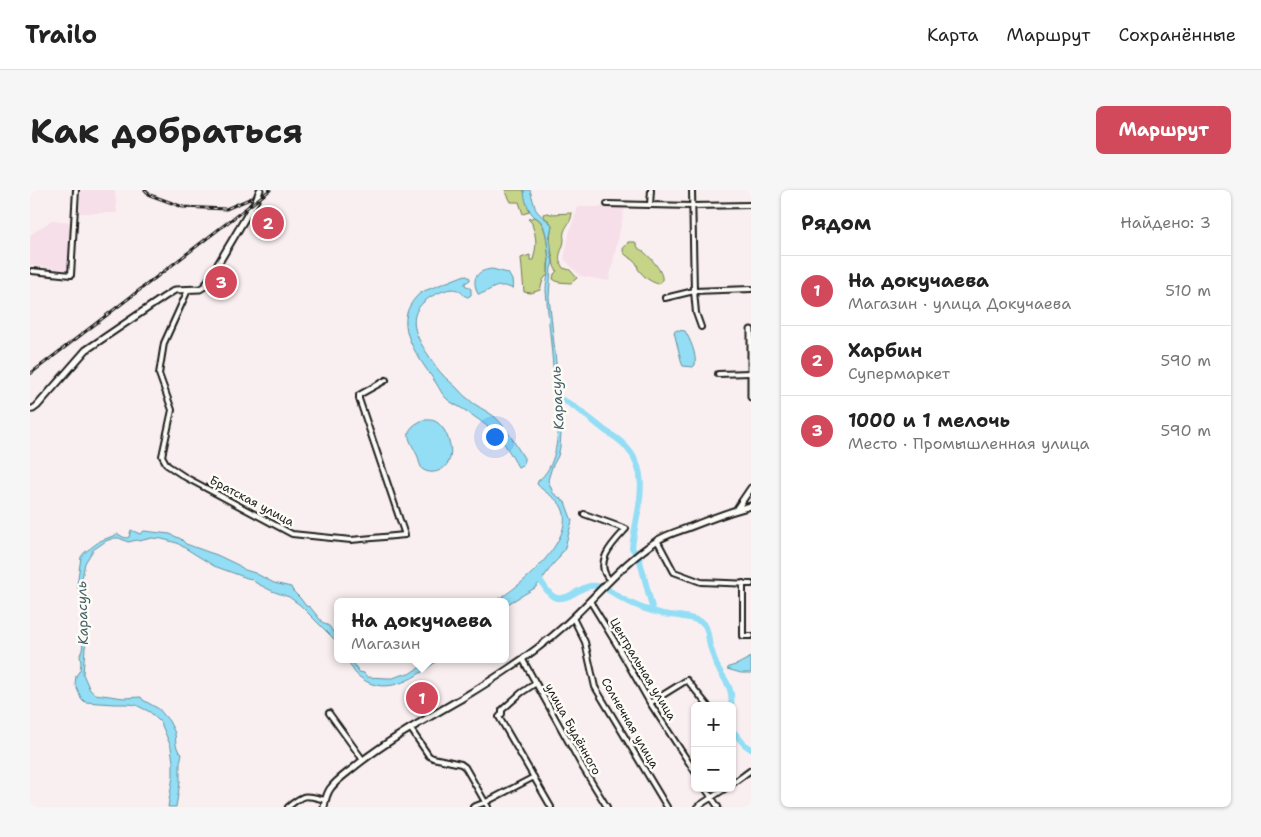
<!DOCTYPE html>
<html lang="ru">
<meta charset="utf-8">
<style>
:root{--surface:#fff;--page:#f6f6f6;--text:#222;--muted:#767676;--line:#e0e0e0;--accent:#d1495b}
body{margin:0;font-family:"Shantell Sans",sans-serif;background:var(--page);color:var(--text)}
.controls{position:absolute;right:15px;bottom:15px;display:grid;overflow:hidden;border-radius:8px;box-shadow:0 1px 4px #0004}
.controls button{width:45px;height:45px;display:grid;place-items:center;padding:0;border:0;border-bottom:1px solid var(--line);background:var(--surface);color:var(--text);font:25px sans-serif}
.you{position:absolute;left:464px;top:246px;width:18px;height:18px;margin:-12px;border:4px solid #fff;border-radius:50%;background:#1a73e8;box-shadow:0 0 0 8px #1a73e833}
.badge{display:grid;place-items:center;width:32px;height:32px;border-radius:50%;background:var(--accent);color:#fff;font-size:16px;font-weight:700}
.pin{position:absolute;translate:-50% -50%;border:2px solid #fff;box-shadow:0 1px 5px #0006}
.popup{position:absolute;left:304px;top:408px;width:175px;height:65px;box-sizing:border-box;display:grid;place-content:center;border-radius:8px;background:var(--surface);filter:drop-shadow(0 1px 4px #0005);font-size:16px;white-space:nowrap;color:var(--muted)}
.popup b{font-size:19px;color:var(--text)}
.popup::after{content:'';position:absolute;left:50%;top:100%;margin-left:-10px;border:10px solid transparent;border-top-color:var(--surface)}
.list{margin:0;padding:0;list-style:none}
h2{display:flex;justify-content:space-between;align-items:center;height:65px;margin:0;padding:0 20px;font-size:21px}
h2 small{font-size:16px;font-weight:400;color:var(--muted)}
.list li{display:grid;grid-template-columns:32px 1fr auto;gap:15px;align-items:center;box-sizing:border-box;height:70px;padding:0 20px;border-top:1px solid var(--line)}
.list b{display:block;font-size:19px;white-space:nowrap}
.list p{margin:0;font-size:16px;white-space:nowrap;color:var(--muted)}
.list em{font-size:16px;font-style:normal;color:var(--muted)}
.map{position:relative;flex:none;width:721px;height:617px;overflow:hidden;border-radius:8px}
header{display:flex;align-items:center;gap:30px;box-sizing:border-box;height:70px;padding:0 25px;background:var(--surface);border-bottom:1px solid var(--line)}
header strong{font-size:24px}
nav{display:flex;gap:28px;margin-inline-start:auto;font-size:18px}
.intro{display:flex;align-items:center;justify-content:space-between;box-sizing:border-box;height:120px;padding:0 30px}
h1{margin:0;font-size:35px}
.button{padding:12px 22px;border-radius:8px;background:var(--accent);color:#fff;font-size:18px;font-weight:700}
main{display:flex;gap:30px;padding:0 30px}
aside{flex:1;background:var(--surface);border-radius:8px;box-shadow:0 1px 4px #0004}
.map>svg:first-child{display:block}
.built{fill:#f6dfe8}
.green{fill:#c6d488;stroke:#717852}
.water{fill:#93def5;stroke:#63909e}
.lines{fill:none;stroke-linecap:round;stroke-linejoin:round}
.river{stroke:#93def5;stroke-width:6}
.street-casing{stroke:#1c1c1c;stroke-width:8}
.secondary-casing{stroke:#1c1c1c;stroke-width:9}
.street{stroke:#fdfcf7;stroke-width:4}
.secondary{stroke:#fdfcf7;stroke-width:5}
.rail-casing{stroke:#1c1c1c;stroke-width:3}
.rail{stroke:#fdfcf7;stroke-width:1;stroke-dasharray:4;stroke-linecap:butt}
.labels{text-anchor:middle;stroke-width:5;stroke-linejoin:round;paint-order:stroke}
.street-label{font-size:12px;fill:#1c1c1c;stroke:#fdfcf7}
.water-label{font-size:14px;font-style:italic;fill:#466068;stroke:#fdfcf7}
</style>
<header>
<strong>Trailo</strong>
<nav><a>Карта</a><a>Маршрут</a><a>Сохранённые</a></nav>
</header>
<div class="intro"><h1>Как добраться</h1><a class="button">Маршрут</a></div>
<main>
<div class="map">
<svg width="721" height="617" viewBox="0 0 721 617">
<rect width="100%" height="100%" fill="#faeff0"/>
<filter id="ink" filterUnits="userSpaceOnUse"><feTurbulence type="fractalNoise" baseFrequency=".02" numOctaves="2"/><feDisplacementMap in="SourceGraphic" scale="10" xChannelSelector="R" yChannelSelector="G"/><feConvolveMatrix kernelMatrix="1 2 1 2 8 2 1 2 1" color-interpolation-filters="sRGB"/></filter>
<g filter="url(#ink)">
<path class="built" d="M51,0h34l2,23h-38z
M548,17h47l-16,74 -29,-5 -16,-17 6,-29z
M22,30l19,2 -3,48 -38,-5v-30z"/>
<path class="green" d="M475,0h19l5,22 -6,2 -4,-12h-8z
M517,23l4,1 21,-1c-1,10 -6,12 -8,19 -1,3 0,6 0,8 -1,12 -9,15 -1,28l7,2 7,8 -6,5 -13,-1 -5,-3 1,-5 3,-3c-4,-5 -3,-7 -4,-12 -3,-14 -4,-20 -1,-34l-3,-4 -5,-4 -1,-3z
M505,27c13,7 12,30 14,44l-1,3v12h-2l-3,4 -3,10 -9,3 -7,-1 -3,-34 9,-3v5h3c2,-8 4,-17 2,-25 0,-5 -3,-7 -3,-12l-4,-4z
M598,52h7l4,7c8,3 25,23 23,31 -1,2 -2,3 -3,4 -9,-2 -15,-7 -21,-15 0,-12 -16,-11 -15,-20 1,-2 4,-4 5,-7z"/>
<path class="water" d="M494,0h6c1,3 5,18 6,20 4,6 11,9 16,15l-3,15 2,4v11l2,7 -2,6 -2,29 13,122 -2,28 -2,9 -6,11 -4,13 5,13 12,9 7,19 -8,30 -3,2 -2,5 -5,5 -13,18 -6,7 -29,17v-3h-13c24,-12 84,-62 69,-94 -4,-10 -18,-15 -25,-24l1,-3c18,-14 20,-41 20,-62l-12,-128c0,-8 1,-10 2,-17 1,-5 0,-9 1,-13 -1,-11 -2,-27 -6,-36 -2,-5 -5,-6 -9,-9 -6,-5 -10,-18 -10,-26z
M462,79l16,4 4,7 1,8c-4,0 -8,-3 -12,-2 -9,0 -15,8 -23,8 -7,-16 -2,-23 14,-25z
M435,85l5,3v2l-5,3v2l6,4v6l-3,2c-5,-1 -5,-4 -9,-6 -7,-5 -18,1 -25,4 -30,16 -21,38 -5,61 4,6 8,13 13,18 4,5 10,9 14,13 4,4 7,8 11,11 8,8 19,12 28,19 12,11 20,27 29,41v4l-1,4 -5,1c-7,-12 -13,-25 -24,-35 -9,-8 -20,-16 -31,-23 -5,-3 -12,-6 -16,-10 -5,-4 -7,-10 -11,-16 -13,-20 -42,-53 -25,-79 3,-5 7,-10 13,-13z
M647,140l8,1c5,8 12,24 10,34l-2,2 -10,-1 -1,-2 -8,-32z
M393,230c5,0 10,-1 15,3 9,7 15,25 12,35 -4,13 -18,18 -28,11 -2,-4 -3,-7 -4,-12 -7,-16 -19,-26 5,-37z
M101,340l9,4 4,-3 26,3 11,5 5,5 22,8 9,3 21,10 7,5 10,3 19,10 17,4 2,4 7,7 6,8 4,1 13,16 6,3 4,6 4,2 1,3v6l-38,-38 -11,-8 -17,-6 -16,-8 -4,-4 -5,-1 -33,-12 -37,-23 -15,-4 -10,-1 -13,3 -2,-1 -9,2 -9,-4h-5l-8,3 -13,9 -8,13 -3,15v9l4,19v7l2,20 -3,15 -2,26 7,16 5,4 29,4 17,-1 2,3 16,9 10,12 6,12 1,12 2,5 4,4 -2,8v20l-4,25h-8l5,-31v-14l-2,-15 -10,-24 -11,-11 -14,-7 -7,-1h-15l-29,-2 -4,-4 -6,-14 1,-8 4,-6 1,-7 -1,-8 2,-5 3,-21 -3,-27 -5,-17 4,-28 3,-4 16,-12 18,-7 5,3 4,1 2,-1z
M721,467v16h-10l-14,-4 2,-2 9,-3z
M317,469h4l8,13 5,1 3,4 21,1h5l8,-3 8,-1 6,-4 6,-3 8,-8h10c-20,17 -52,39 -78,19 -7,-4 -10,-12 -14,-19z"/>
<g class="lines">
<path class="river" d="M528,208c16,6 31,20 45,31 8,6 18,11 24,19 26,28 8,67 5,100l3,4
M609,367l14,54
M507,386c6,6 11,21 20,22 15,2 25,-15 40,-12 9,1 16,7 24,12 7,4 16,8 24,11 6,2 12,3 18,5 11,2 33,3 41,10 5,6 4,15 6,22 2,6 4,12 6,18 7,15 18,22 15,42
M702,540l12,14 7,5"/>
<g class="street-casing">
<path id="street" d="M577,14l85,2 59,-1
M620,15l1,-15
M2,81l39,4 5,-85
M158,100l-24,53 -5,31 13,36 -10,46 5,9 18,12 107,57 59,6 54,-5 -46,-136v-4l27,-15
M635,108l29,-7 -2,-101
M671,137l-5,-14 -2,-22 57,-2
M688,184l32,-1
M554,324l42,15c-12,13 -34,34 -16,51
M627,350l17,32 27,10 50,2
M713,393v53h8
M560,411l30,49 30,53 45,69
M543,428l12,24 10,45 72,120
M493,470l60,108 24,39
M506,493l-15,10 -19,17v4l-3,3 52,90
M620,513l37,-23 21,26
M299,523l34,47
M380,538l19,28 4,2 28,6 4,3 23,40
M702,594l19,-14
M675,598l13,19
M258,617c17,-14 17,-12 37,-7
M443,617l13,-5 48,-25
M667,617l29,-19"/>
</g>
<g class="secondary-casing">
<path id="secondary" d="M721,140v67
M0,219h3l4,-3 49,-56 78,-53 11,-7 25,-1 5,-3 51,-86 4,-10
M706,320l15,-22
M294,617c1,-6 2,-12 6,-18 7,-10 19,-17 28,-25 33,-26 70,-46 106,-67 35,-21 69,-43 99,-70 32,-29 59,-64 95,-87 10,-6 21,-9 32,-13 20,-8 40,-16 61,-21"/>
</g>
<use href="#street" class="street"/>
<use href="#secondary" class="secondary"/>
<g class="rail-casing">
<path id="rail" d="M115,0l5,5 33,12 43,2 26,-11
M0,184l240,-184"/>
</g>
<use href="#rail" class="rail"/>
</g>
</g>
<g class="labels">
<g class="street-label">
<text transform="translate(222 311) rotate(28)" y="4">Братская улица</text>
<text transform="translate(613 479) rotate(59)" y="4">Центральная улица</text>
<text transform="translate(600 533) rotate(60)" y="4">Солнечная улица</text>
<text transform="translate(543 539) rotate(61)" y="4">улица Будённого</text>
</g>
<g class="water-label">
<text transform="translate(527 208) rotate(-93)" y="5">Карасуль</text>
<text transform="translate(52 423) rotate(-92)" y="5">Карасуль</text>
</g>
</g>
</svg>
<div class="controls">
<button>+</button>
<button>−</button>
</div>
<div class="you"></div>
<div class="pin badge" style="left:392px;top:508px">1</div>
<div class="popup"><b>На докучаева</b>Магазин</div>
<div class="pin badge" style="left:238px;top:33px">2</div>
<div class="pin badge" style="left:191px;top:92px">3</div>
</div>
<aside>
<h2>Рядом<small>Найдено: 3</small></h2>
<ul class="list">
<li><span class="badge">1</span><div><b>На докучаева</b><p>Магазин · улица Докучаева</p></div><em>510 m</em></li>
<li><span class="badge">2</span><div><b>Харбин</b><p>Супермаркет</p></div><em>590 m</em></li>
<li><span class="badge">3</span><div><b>1000 и 1 мелочь</b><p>Место · Промышленная улица</p></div><em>590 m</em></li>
</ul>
</aside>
</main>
